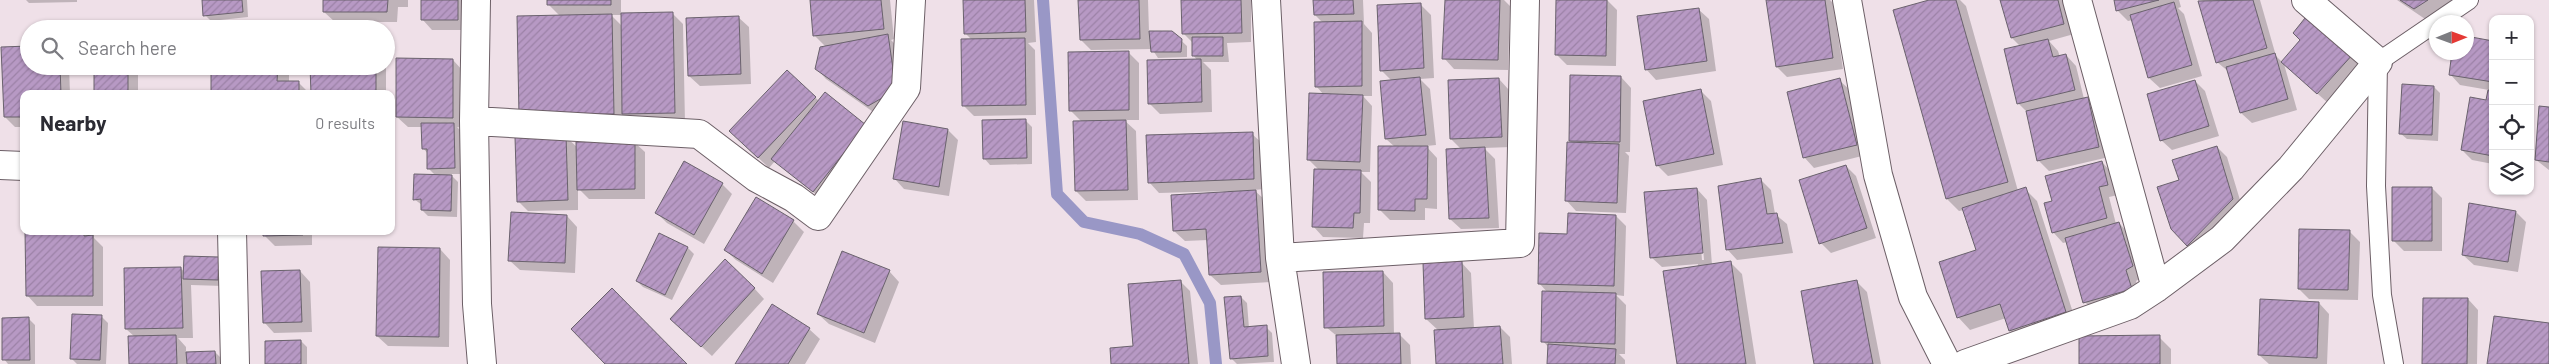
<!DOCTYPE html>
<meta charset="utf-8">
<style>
:root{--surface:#fff;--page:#f7f7f7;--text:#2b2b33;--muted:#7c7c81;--line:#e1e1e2}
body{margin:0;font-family:Barlow,sans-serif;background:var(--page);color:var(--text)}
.controls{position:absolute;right:15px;top:15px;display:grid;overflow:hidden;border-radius:10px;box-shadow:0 1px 4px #0004}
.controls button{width:45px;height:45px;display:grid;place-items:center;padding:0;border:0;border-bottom:1px solid var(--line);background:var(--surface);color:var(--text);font:25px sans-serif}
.compass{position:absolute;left:2429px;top:15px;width:45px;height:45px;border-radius:50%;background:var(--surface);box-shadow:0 1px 4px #0004;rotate:89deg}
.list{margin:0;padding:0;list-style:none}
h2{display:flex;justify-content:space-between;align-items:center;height:65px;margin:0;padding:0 20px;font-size:21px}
h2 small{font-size:16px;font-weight:400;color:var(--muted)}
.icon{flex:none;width:28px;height:28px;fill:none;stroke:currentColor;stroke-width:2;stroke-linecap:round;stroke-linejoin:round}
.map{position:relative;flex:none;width:2549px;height:364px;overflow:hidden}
.search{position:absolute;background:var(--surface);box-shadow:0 1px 4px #0004;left:20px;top:20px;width:375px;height:55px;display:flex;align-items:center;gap:12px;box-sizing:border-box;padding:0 18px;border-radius:28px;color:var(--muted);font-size:19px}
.panel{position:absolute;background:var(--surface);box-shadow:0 1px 4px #0004;left:20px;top:90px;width:375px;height:145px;border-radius:10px}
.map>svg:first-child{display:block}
.shadow{fill:#0003;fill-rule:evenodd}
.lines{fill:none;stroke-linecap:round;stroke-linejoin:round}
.stream{stroke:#9997c6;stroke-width:12}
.building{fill:url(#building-hatch);stroke:#6a626d}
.service-casing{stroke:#6c5f66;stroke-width:20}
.minor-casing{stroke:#6c5f66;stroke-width:30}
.service{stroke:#fff;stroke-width:18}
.minor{stroke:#fff;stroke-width:28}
</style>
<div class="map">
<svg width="2549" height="364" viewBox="0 0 2549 364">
<defs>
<pattern id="building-hatch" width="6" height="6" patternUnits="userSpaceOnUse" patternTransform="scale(1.25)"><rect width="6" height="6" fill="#b799c4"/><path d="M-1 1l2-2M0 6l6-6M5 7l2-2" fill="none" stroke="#9c82a7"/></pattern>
</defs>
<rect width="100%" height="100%" fill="#efe0e8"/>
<path class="shadow" d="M26,0h51v2l-48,1z
M203,0h44l1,17 -37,4 -6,-6z
M324,0h84v7h-10l-1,15h-62l-11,-10z
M422,0h46v30h-36l-10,-11z
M548,0h73v14h52l10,10 2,99 -51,1 -9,-9v11l-92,1 28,-110 -13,-13zM611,15h11v11z
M811,0h79l4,39 -3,1 6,6 9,54 -27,16 -53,-37 -10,-11 10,-21 -11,-11z
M965,0h69l2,42 -8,1 7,7 1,65 -62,1 -10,-10 8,-66 -6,-6z
M1080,0h68l1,32h23l15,14v11l-29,1 -6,-9 -61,1 -10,-10z
M1182,0h69v42l-24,1 2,19h-26l8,8 1,42 -52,2 -11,-11 48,-43 -4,-5v-12l-10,-10z
M1314,0h49l1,24 8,9v63h-9l9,10 -2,66h-9l10,10 -1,41h-6l-1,15 -40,-1 -10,-11 6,-56 -11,-11 16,-64 -8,-9 7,-63 -8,-8z
M1446,0h58l6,6 -2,64 -54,-1 -10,-11z
M1558,0h49l10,10 -1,56 -49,-1 -10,-10z
M1769,0h61l3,3 10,66 -56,8 -10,-10z
M1933,0h27l6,6 52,185 7,-2 12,12 40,124 -55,18 -12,-12 -4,-13 -36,12 -12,-13 19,-66 -13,-41 -5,1 -12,-12z
M2002,0h63l9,34 -25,7 9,10 2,6 6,-2 10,11 8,33h4l10,10 11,48 -60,14 -11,-11 -10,-47 -10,-10 3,-56 -9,-9z
M2115,0h64l2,7 -3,1 6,6 18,62 -42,12 -11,-10 -16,-58 -5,1 -10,-10z
M2204,0h56l16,56 6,6 20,-22 7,-25 54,49 -35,39 -44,-39 13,46 -45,13 -11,-10 -12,-41 -12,-10 -17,-61z
M2397,0h57l-29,19z
M1420,4l11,11 3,63 -14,1 10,10 6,56 -10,1 11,12v51l-12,-1v12h-35l-10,-10 15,-63 -9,-8 6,-58 -11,-11z
M1698,9l11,10 7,52 -60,9 -10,-11z
M738,17l11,10 2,57 -51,2 -11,-10z
M2493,42v122l-21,-4 -10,-10 26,-49 1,-11 -29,-5 -10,-11 16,-22z
M1128,52l11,11v57h-15l12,11 2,69 -52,1 -10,-10 6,-69 -12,-12z
M2530,55l3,2 -3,15z
M453,60l10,11v57l-6,-1 3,3v44h-10l8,8 -1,35 -29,-1 -6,-6v-5l-8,-6 22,-23 -8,-8v-14l-5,-6v-21h-15l-11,-10z
M29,66h40l1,28h-46v33h-9l-10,-10z
M95,66h43v28h-43z
M212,66h77v17h10l11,11h-98z
M312,66h74v28h-74z
M787,71l32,30 56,35 -51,65 -49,-40 -6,7 -28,-27z
M1621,77l10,11 -1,64h-5l4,4 -3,57 -50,-2 -10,-11 7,-56 -3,-3z
M1499,79l10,11 2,57 -27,1 11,11 4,69 -38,1 -11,-10 12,-69 -11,-11z
M1839,80l11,10 16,65 -52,13 -10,-11z
M2195,81l10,10 14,45 -47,14 -11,-10z
M2434,87l6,6 -2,48 -31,-2 -7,-6z
M1701,91l10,10 12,64 -55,11 -11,-11z
M2549,108v62l-13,-10z
M1025,120l7,7v37l-42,1 -6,-7z
M948,130l10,10 -9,56 -45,-7 -10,-11z
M1252,134l11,10 1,45 -10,1 12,11 5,81 -50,3 -11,-10 -2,-35 -23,1 -11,-10 54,-38v-2l-69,2 -10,-11z
M566,137l12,11 56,-6 11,10v47h-56l-11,-11v22l-50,1 -10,-10z
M2217,147l10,10 16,53 -45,45 -26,-26 8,-48z
M2102,162l10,11 6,22 -9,2 7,27 3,-1 10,11 13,43 -6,4 5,18 -46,13 -10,-10 -18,-60 -4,1 -10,-11v-30z
M1846,166l10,10 20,62 -45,15 -10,-10z
M1761,180l10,10 4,24 12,10 6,29 -56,7 -10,-11z
M722,184l10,10 -28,50 -37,-21 -10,-10z
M2432,188l10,10v53h-38l-10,-10z
M1697,189l10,11 5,65 18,-3 12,12 14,90h-78l20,-100 -36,3 -11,-10zM1697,199h2l5,61h-2z
M756,199l37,22 11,11 -31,51 -37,-23 -11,-10z
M2516,212l10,10 -8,50 -44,-7 -11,-10z
M567,216l10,11 -2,46 -55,-3 -11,-10z
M1616,216l10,10 -2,70 -8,-1 10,10 -1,49h-6l6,6v4h-77l1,-16 -6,-7 5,-48 -9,-10 29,-48z
M27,231h67v7l9,9v59h-66l-10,-11z
M264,231h48v14l-37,1 -11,-11z
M2349,231l11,11 -2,58 -49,-1 -10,-10z
M659,234l29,14 6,6 -22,46 -29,-13 -6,-6z
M440,249l10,11 -1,87 -61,-1 -11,-10z
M218,258l6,6 -1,22 -32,-1 2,53h-15l8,9v7l29,-2 6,6v6h-91l5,-27 -9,-8 55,-61 3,4z
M1461,262l10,11 3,56 26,-2 10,10 2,27h-75l2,-33 -13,-12z
M300,271l10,11 2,50 -38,1 -10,-11z
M889,271l10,11 -24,61 -46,-19 -11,-10z
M1383,272l10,11 1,52h6l10,10 1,19h-73v-27l-12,-10z
M1180,281l10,10 8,73h-86l23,-17z
M1856,281l11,11 14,72h-66z
M754,288l10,11 -52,57 -30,-27z
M1241,297l6,6 2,25 17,-1 6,6 2,29 -37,2 -6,-6z
M2468,299l10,11 -1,54h-53z
M2319,303l10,11 -2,50h-58l-10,-9z
M102,317l6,6 -2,41h-29l-6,-6z
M28,318l7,7v39h-27l-4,-5z
M809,329l11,10 -15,25h-68z
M2159,337l12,12v15h-91z
M301,341l6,6v17h-40z"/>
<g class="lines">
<path class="stream" d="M1043,0l14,194 27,28 56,12 44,20 26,49 6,61"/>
</g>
<path class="building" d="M202,0h40l1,12 -40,4z
M323,0h65l-1,12h-64z
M421,0h37v20h-37z
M547,0h64v5h-64z
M810,0h71l3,29 -71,7z
M963,0h62l1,32 -62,2z
M1078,0h61l1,39 -60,1z
M1181,0h60l1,33 -60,1z
M1313,0h40l1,14 -40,1z
M1445,0h55l-2,60 -56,-1z
M1556,0h51l-1,56 -51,-1z
M1766,0h59l8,58 -57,9z
M1929,0h27l52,182 -62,17 -53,-189z
M2000,0h58l6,24 -53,14z
M2114,0h45l-43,11z
M2253,0l14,48 -51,15 -18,-62z
M2400,0h28l-14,9z
M2174,2l18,63 -44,13 -18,-63z
M1421,3l3,65 -44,3 -3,-66z
M1699,8l8,53 -62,9 -8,-54z
M673,12l2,101 -53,1 -1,-101z
M2309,13l45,40 -37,41 -36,-32 19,-22 -7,-7z
M612,14l2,100 -95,1 -2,-99z
M739,16l2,58 -53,2 -2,-58z
M1362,21v65l-47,1 -1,-65z
M1149,31h23l10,8 -1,13h-30z
M888,34l8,56 -28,16 -53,-37 5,-22z
M2466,36l27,5v41l-44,-7 3,-23h14z
M1192,37h31v19h-31z
M1025,38l1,67 -64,1 -1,-67z
M2048,39l5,18 13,-3 9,36 -58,14 -13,-55z
M29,46v20h31l1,28h-37v23h-20l-3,-70z
M1129,51v59l-60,1 -1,-59z
M2275,53l13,46 -48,14 -14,-46z
M396,58l57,1v59l-57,-1z
M1201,59l1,43 -54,2 -1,-44z
M94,66h34v28h-34z
M211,66h67l-1,15h22v13h-88z
M310,66h66v25l-65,3z
M787,70l29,27 -58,61 -29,-27z
M1570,75l51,1 -1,66 -51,-1z
M1420,77l6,58 -41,4 -5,-58z
M1499,78l3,59 -52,2 -2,-59z
M1840,78l17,67 -54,13 -16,-66z
M2195,80l14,46 -49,15 -13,-47z
M2402,84l32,2 -2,49 -33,-1z
M1701,89l13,65 -58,12 -13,-65z
M2488,90l5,1v65l-32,-6 9,-53 16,3z
M825,92l41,33 -53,67 -42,-33z
M1309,93l54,2 -3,67 -53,-2z
M2088,97l11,50 -62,14 -11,-50z
M2539,106l10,1v55l-14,-2z
M1026,119l1,39 -44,1 -1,-39z
M1126,120l2,70 -53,1 -2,-70z
M903,121l45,8 -9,58 -46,-8z
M421,123h33l1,45 -28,1v-20h-5z
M1253,132l1,47 -106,4 -2,-48z
M566,135l2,65 -51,2 -2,-65z
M635,140v49l-58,1 -1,-48z
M1567,142l52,2 -2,59 -52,-2z
M1378,146h50l-1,53h-12v12l-37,-1z
M2217,146l16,53 -46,47 -16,-17 -14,-42 22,-7 -7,-20z
M1485,147l4,71 -40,1 -3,-70z
M684,161l39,22 -29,52 -39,-22z
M2102,161l6,24 -9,2 8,31 -55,15 -8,-30 8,-2 -7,-25z
M1846,165l21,63 -48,16 -20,-64z
M1314,169l47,1 -1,43h-6l-1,15 -41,-1z
M414,174l38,1 -1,36 -30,-1v-11l-8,1z
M1761,178l6,36 10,-1 6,30 -57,7 -8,-64z
M2026,187l40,125 -57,19 -9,-27 -43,14 -18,-56 37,-12 -14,-42z
M2392,187h40v54h-40z
M1697,188l6,65 -53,5 -6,-66z
M1256,190l5,82 -52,3 -3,-46 -33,2 -2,-36z
M756,197l38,23 -32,54 -38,-24z
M2469,203l47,8 -8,51 -46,-7z
M511,212l56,3 -2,48 -57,-2z
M1568,213l48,2 -2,71 -76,-2 1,-51 28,1z
M2119,222l14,44 -7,4 6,19 -49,14 -18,-65z
M2299,229l51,1 -2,60 -50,-1z
M25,231h59v5l9,-1v61h-67z
M263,231h40v4l-40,1z
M659,233l29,14 -23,48 -29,-14z
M378,247l62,1 -1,89 -63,-1z
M842,251l48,19 -26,63 -47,-19z
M184,256l35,1 -1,23 -35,-1z
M725,259l30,29 -54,59 -31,-28z
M1462,261l2,56 -39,2 -2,-56z
M1731,261l15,103h-69l-14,-93z
M181,267l2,61 -58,1 -1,-61z
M300,270l2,52 -39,1 -2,-52z
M1383,271l1,55 -60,2 -1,-56z
M1181,280l8,84h-78l-1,-16 23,-2 -5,-62z
M1857,280l16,84h-59l-13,-73z
M612,288l75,76h-82l-34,-35z
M1542,291l74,2 -1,51 -74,-2z
M1241,296l3,31 23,-2 1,31 -38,3 -6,-62z
M2423,298h45l-1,66h-45z
M2260,299l59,3 -2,56 -59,-3z
M772,304l38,24 -22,36h-53z
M72,314l30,1 -2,45 -30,-1z
M2494,316l55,7v41h-62z
M29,317l1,43h-28v-42z
M1500,326l3,38h-67l-2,-34z
M1400,333l1,31h-64l-1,-29z
M176,335l1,29h-48l-1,-28z
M2160,335v29h-81v-28z
M301,340v24h-36v-23z
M1548,344l68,5 -1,15h-68z
M215,351l1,13h-29l-1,-12z"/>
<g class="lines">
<g class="service-casing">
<path id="service" d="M2394,364l-12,-69 -6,-109 2,-124 91,-62"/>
</g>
<g class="minor-casing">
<path id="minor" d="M476,0l-2,121 3,183 5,60
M1266,0l14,258 16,106
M1847,0l31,175 35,122 34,67
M2077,0l79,288
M474,121l225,13 58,44 37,20 24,18 88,-128 5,-88
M0,165l24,1
M232,231l3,133
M1280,258l240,-15 5,-243
M1965,364l165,-59 26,-17 66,-49 69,-71 87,-106 -72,-62"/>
</g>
<use href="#service" class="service"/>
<use href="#minor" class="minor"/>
</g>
</svg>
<div class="controls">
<button>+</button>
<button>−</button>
<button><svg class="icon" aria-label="locate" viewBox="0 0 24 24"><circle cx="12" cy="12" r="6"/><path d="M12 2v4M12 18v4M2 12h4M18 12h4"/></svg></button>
<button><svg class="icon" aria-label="layers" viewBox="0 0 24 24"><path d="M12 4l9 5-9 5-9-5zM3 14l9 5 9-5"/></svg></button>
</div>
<svg class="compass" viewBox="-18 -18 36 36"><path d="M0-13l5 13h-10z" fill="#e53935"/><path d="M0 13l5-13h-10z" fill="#7c7c81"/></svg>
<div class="search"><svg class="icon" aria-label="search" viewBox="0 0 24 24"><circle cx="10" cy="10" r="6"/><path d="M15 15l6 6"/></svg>Search here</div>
<section class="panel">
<h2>Nearby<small>0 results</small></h2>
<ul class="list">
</ul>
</section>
</div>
